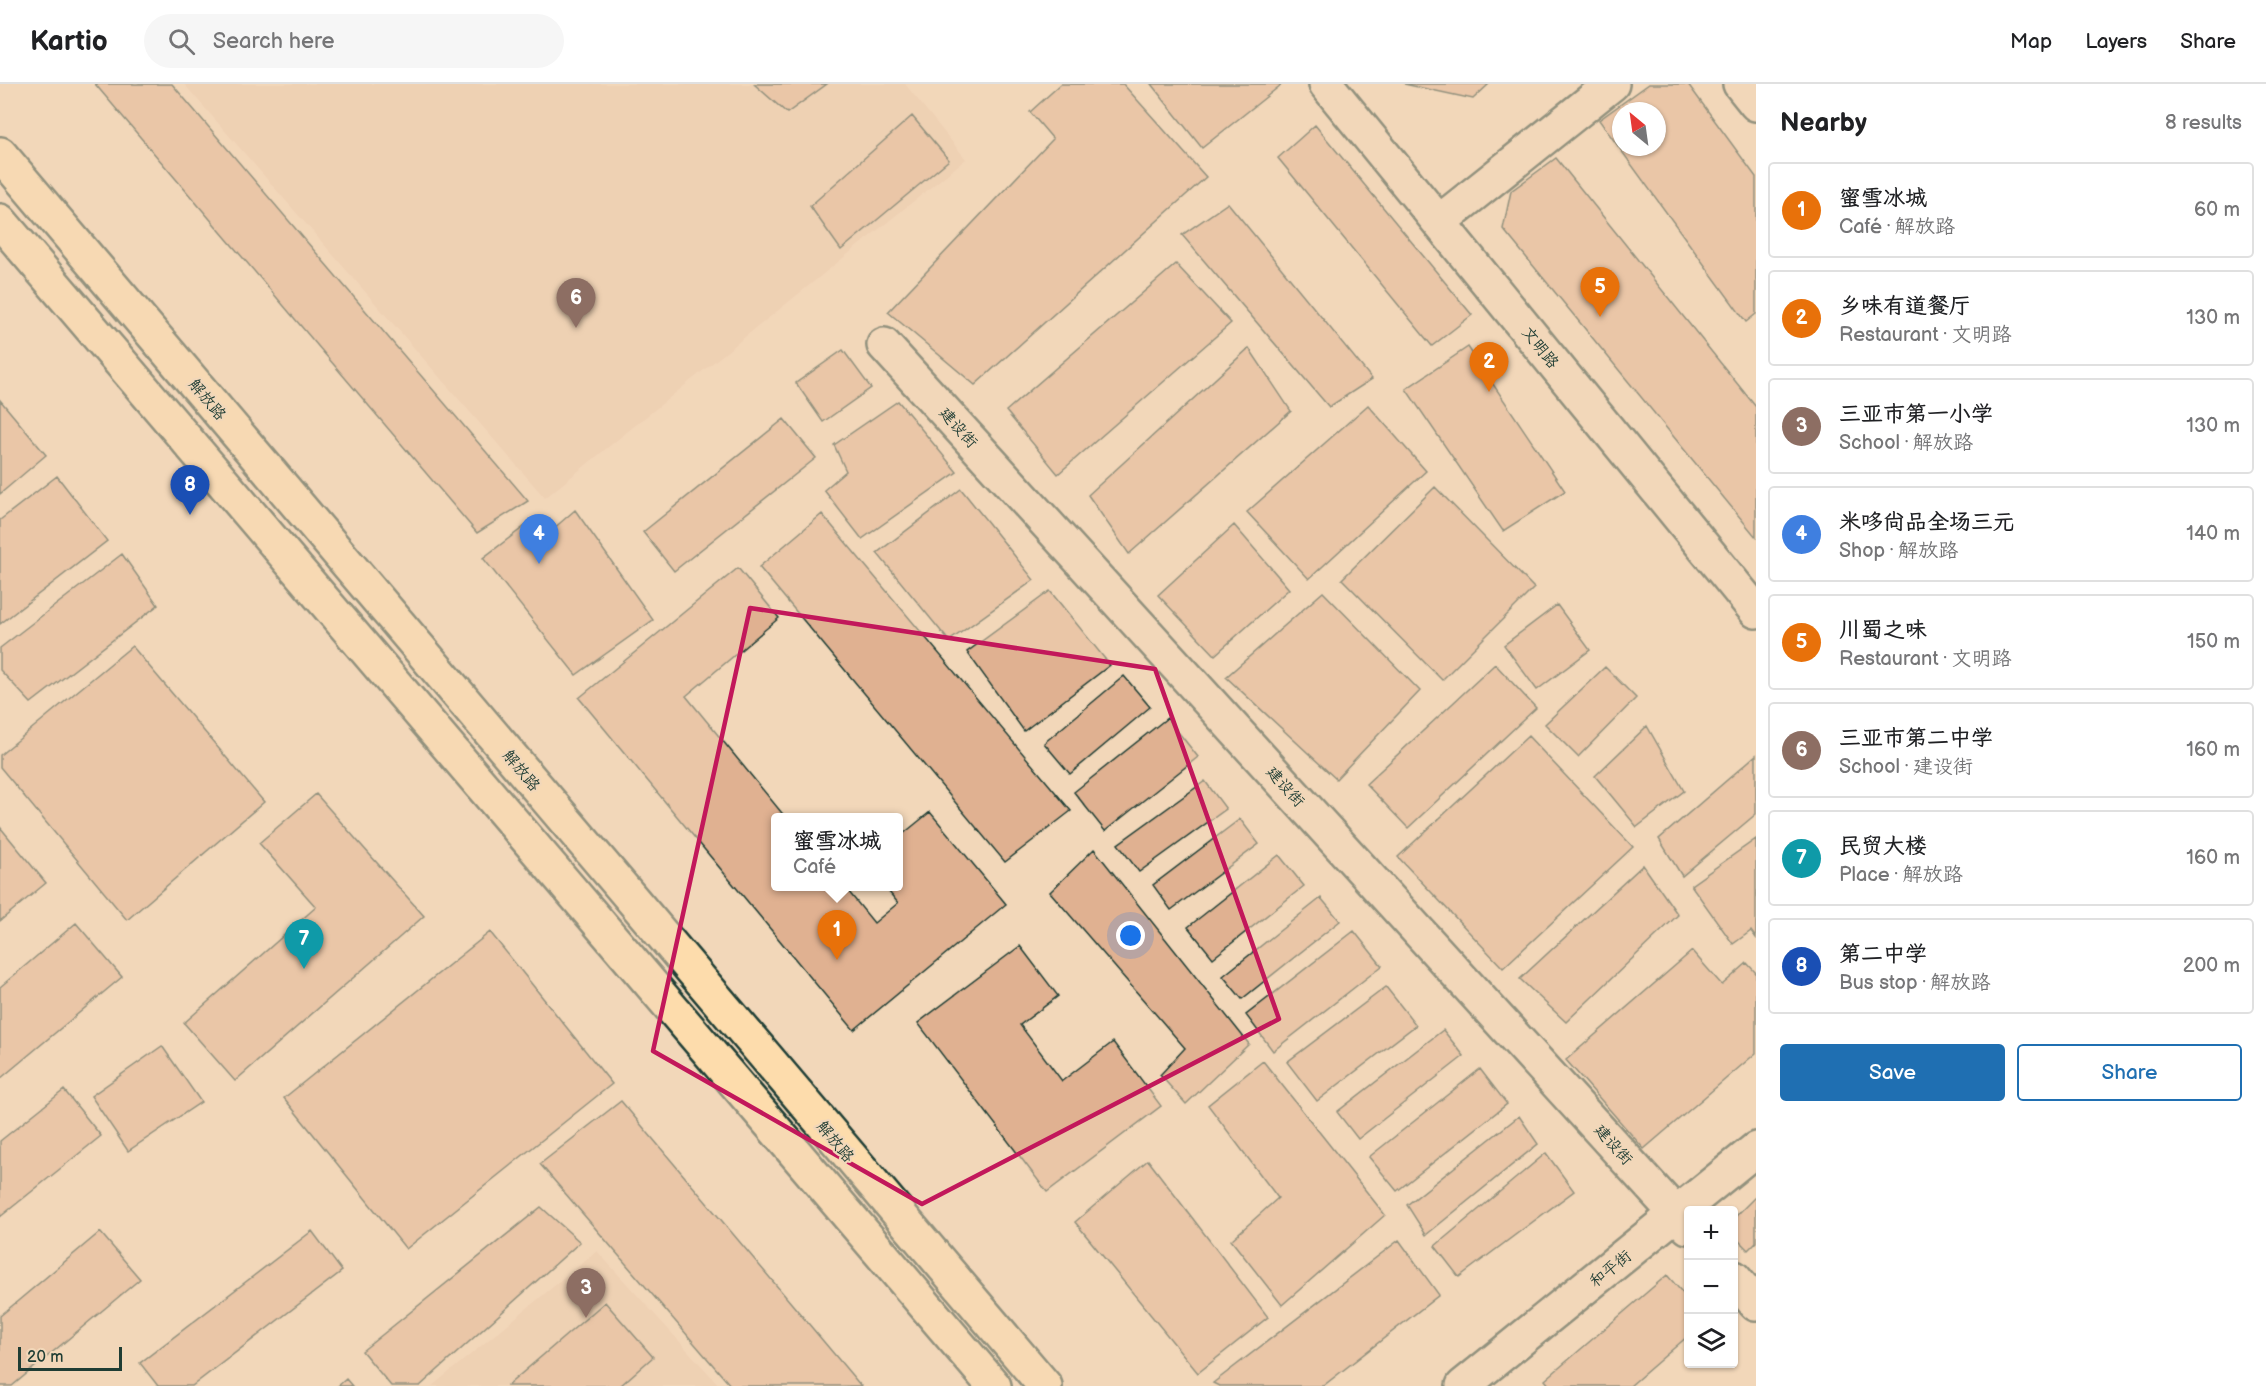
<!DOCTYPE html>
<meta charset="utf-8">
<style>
:root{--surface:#fff;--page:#f6f6f6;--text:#202124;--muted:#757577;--line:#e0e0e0;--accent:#1f6fb2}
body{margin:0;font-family:"Balsamiq Sans","LXGW WenKai TC",sans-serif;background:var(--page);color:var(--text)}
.controls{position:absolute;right:18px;bottom:18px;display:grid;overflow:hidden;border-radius:6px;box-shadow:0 2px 4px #0004}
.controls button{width:54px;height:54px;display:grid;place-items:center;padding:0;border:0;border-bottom:2px solid var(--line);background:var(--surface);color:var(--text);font:30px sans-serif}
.compass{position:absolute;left:1612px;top:18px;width:54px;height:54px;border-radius:50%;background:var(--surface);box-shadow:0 2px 4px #0004;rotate:331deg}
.scale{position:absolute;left:18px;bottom:15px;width:104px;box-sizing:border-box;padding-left:6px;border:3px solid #1f3d34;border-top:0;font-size:16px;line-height:21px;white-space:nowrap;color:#1f3d34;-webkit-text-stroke:4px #f2d7b9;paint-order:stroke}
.you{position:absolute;left:1131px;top:852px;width:21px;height:21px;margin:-15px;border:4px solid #fff;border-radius:50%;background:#1a73e8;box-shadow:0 0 0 9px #1a73e833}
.badge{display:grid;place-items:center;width:39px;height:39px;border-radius:50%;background:var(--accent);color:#fff;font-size:20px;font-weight:700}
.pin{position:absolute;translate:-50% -50px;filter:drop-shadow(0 2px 3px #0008)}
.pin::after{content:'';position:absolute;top:32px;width:21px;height:18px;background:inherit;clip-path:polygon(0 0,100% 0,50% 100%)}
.popup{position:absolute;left:771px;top:729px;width:132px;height:78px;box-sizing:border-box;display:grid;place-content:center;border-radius:6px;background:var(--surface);filter:drop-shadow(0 2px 4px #0005);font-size:20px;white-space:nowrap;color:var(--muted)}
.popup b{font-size:22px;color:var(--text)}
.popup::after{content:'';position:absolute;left:50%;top:100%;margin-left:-12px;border:12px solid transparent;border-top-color:var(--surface)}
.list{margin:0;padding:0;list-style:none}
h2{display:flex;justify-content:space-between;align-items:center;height:78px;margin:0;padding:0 24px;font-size:26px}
h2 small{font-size:20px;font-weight:400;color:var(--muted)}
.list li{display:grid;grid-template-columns:39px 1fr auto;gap:18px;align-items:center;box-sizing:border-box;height:96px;margin:0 12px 12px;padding:0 12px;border:2px solid var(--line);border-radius:6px}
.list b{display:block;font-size:22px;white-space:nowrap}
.list p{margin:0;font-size:20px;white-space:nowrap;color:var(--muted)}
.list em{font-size:20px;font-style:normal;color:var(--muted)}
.actions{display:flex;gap:12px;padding:18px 24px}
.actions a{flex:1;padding:14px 0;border:2px solid var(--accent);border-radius:6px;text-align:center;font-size:21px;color:var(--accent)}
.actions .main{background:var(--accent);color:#fff}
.icon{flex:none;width:33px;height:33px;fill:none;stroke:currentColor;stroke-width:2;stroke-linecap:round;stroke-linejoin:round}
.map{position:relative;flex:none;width:1756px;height:1302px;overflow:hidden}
header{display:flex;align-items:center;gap:36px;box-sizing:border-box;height:84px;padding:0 30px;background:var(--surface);border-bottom:2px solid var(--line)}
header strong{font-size:28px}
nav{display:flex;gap:33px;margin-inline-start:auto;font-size:21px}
.search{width:420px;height:54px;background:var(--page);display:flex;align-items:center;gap:15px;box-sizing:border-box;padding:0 21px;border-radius:33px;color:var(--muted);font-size:22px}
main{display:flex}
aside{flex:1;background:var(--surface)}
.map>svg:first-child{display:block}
.built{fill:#e9c9ab}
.building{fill:#e0b191;stroke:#1f3d34;stroke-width:1.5;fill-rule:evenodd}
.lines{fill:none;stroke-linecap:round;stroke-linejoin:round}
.minor-casing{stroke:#1f3d34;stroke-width:38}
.major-casing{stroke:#1f3d34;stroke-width:38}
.minor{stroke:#f2d7b9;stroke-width:33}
.major{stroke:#fddcac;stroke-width:33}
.marked{fill:none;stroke:#c2185b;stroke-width:4.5;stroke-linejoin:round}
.labels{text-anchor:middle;stroke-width:4.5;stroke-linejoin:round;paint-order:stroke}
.street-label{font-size:16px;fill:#1f3d34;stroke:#f2d7b9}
</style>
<header>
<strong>Kartio</strong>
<div class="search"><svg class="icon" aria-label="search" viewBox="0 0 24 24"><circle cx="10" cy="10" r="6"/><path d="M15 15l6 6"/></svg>Search here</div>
<nav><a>Map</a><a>Layers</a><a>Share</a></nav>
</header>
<main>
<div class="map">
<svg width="1756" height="1302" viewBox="0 0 1756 1302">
<rect width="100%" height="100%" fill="#f2d7b9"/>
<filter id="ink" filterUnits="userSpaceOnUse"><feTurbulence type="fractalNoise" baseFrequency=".0167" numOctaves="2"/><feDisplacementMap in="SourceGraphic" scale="12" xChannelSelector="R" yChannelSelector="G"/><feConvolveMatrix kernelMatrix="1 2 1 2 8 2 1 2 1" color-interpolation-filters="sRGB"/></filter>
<g filter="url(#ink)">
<path class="built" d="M184,0h721l61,75 -421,339z
M597,1167l123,135h-288z"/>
<path class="building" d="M95,0h77l356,417 -51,32z
M754,0h73l-40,29z
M1061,0h62l83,93 -231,208 -87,-73 165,-173 -23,-27z
M1151,0h129l1,1 -79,63z
M1404,0h85l-16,15z
M1649,0h39l68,93v137l-10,8 -147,-202zM1621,27h36v36h-36z
M912,32l37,44 -108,90 -31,-44z
M1315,41l157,190 -40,31 -154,-188z
M1556,74l200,249v130l-253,-308 8,-38z
M1228,119l144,176 -43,28 -147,-172z
M1176,180l55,59 -173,151 -52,-63z
M1468,263l97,144 -62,40 -97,-142z
M1249,264l42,63 -162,143 -41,-59z
M843,266l28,38 -48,34 -27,-39z
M0,316l46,55 -46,39z
M898,317l59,71 -95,67 -38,-49 22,-19 -12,-26z
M1368,321l58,66 -117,108 -62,-67z
M784,335l32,39 -142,113 -31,-39z
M57,392l50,65 -107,83v-104z
M1435,403l99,101 -92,92 -100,-101z
M961,405l73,91 -85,61 -72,-88z
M575,426l78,110 -77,55 -93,-117 42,-32 12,17z
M822,430l249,297 -66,51 -246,-295z
M1234,441l55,64 -74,66 -57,-60z
M122,470l36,51 -127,98 -31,-33v-22z
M738,484l41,50 -93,78 100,122h-10v68h68l30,37 24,-20 -14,-17h14v-48l32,-26 76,92 -152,126 -275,-332z
M1050,507l60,74 -86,66 -57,-79z
M1323,508l97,99 -84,88 -110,-102z
M1557,521l33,45 -53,40 -33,-45z
M132,562l132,156 -137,118 -127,-153v-12z
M1495,580l41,44 -128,120 -42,-44z
M1605,583l31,31 -58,59 -33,-33z
M1124,592l26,31 -80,67 -26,-31z
M1167,634l31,39 -93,74 -31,-39z
M1647,642l37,65 -47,36 -42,-51z
M1528,652l105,111 -130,121 -105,-111z
M1756,671v59l-74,62 -23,-37z
M1205,697l21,28 -87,63 -21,-28z
M316,710l108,122 -189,165 -51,-58 132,-116 -57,-64z
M1240,735l19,25 -88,66 -18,-25z
M0,743l46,56 -46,38z
M1756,755v99l-5,-7 -18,13 -42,-59z
M1094,765l155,195 -63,60 -26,-29 25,-27 -135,-156z
M1279,771l25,31 -91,72 -25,-31z
M1643,781l35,50 -112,107 -46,-43z
M1321,814l19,23 -98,78 -19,-23z
M76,839l46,54 -122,102v-92z
M1354,847l28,35 -109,85 -27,-36z
M490,848l122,152 -206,165 -122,-151z
M1020,862l38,50 -38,29 42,56 51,-39 48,64 -114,86 -129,-169z
M1692,867l30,34 25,-22 9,10v80l-112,96 -78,-89z
M1386,903l30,38 -99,76 -30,-39z
M1443,946l21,26 -106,83 -21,-27z
M162,962l39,56 -73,49 -37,-55z
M1263,977l122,154 -103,90 -51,-65 47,-42 -70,-93z
M1480,985l27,35 -110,87 -28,-34z
M64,1006l37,46 -101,81v-76z
M621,1017l240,285h-130l-191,-222z
M1519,1032l19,28 -112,91 -19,-30z
M1546,1069l28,38 -115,86 -24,-31z
M1148,1076l120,157 -70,56 -123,-151z
M1756,1112v46l-8,8 -14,-14v-18z
M541,1123l39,35 -160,144h-29l-29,-35z
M312,1147l30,40 -150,115h-34l-18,-23z
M100,1148l40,47 -128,107h-12v-70z
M1399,1156l40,55 -116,91h-104l-6,-3z
M1667,1191l21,24v37l-58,50h-80l-5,-6z
M605,1218l48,55 -33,29h-113z
M346,1295l6,7h-14z"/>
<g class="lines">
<g class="minor-casing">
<path id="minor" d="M1326,0l430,527
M1740,0l16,20
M1439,138l173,-138
M884,261l804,882
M1734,1194l22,26
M1463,1302l293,-237"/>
</g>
<g class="major-casing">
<path id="major" d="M0,70l1045,1232
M0,137l994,1165"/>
</g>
<use href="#minor" class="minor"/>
<use href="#major" class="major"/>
</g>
</g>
<path d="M0 0H1756V1302H0ZM750,524l405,61 124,350 -357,185 -269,-153z" fill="#f2d7b9" fill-opacity=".55" fill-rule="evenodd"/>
<path class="marked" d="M750,524l405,61 124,350 -357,185 -269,-153z"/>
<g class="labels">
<g class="street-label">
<text transform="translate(1541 263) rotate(51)" y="6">文明路</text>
<text transform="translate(208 315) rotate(50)" y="6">解放路</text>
<text transform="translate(959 343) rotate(48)" y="6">建设街</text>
<text transform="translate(522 686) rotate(50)" y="6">解放路</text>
<text transform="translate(1286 702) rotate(48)" y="6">建设街</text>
<text transform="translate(836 1057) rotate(50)" y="6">解放路</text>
<text transform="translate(1614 1060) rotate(48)" y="6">建设街</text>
<text transform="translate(1610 1184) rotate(-39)" y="6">和平街</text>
</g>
</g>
</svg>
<div class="controls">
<button>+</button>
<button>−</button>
<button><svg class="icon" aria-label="layers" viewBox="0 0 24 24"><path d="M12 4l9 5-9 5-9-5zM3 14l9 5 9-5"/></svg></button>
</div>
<svg class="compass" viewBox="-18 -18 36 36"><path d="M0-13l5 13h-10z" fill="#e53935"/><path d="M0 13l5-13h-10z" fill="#757577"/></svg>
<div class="scale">20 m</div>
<div class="you"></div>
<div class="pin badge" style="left:837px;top:876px;background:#e8710a">1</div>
<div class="popup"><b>蜜雪冰城</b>Café</div>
<div class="pin badge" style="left:1489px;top:308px;background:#e8710a">2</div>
<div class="pin badge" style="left:586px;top:1234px;background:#8d6e63">3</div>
<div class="pin badge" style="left:539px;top:480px;background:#3f7fe0">4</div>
<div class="pin badge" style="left:1600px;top:233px;background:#e8710a">5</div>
<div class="pin badge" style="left:576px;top:244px;background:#8d6e63">6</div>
<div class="pin badge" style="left:304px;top:885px;background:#0f9aa8">7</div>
<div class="pin badge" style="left:190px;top:431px;background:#1a4fb4">8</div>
</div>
<aside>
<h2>Nearby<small>8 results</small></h2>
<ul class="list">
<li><span class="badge" style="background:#e8710a">1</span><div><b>蜜雪冰城</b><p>Café · 解放路</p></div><em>60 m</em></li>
<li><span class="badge" style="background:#e8710a">2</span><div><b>乡味有道餐厅</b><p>Restaurant · 文明路</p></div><em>130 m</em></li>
<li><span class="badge" style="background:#8d6e63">3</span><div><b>三亚市第一小学</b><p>School · 解放路</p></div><em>130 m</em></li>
<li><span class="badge" style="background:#3f7fe0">4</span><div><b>米哆尚品全场三元</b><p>Shop · 解放路</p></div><em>140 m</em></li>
<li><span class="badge" style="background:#e8710a">5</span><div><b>川蜀之味</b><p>Restaurant · 文明路</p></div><em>150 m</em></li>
<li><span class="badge" style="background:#8d6e63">6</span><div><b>三亚市第二中学</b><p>School · 建设街</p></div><em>160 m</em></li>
<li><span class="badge" style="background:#0f9aa8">7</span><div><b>民贸大楼</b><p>Place · 解放路</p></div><em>160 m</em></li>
<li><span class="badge" style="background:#1a4fb4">8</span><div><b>第二中学</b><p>Bus stop · 解放路</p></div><em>200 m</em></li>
</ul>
<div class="actions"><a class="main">Save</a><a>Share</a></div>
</aside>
</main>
